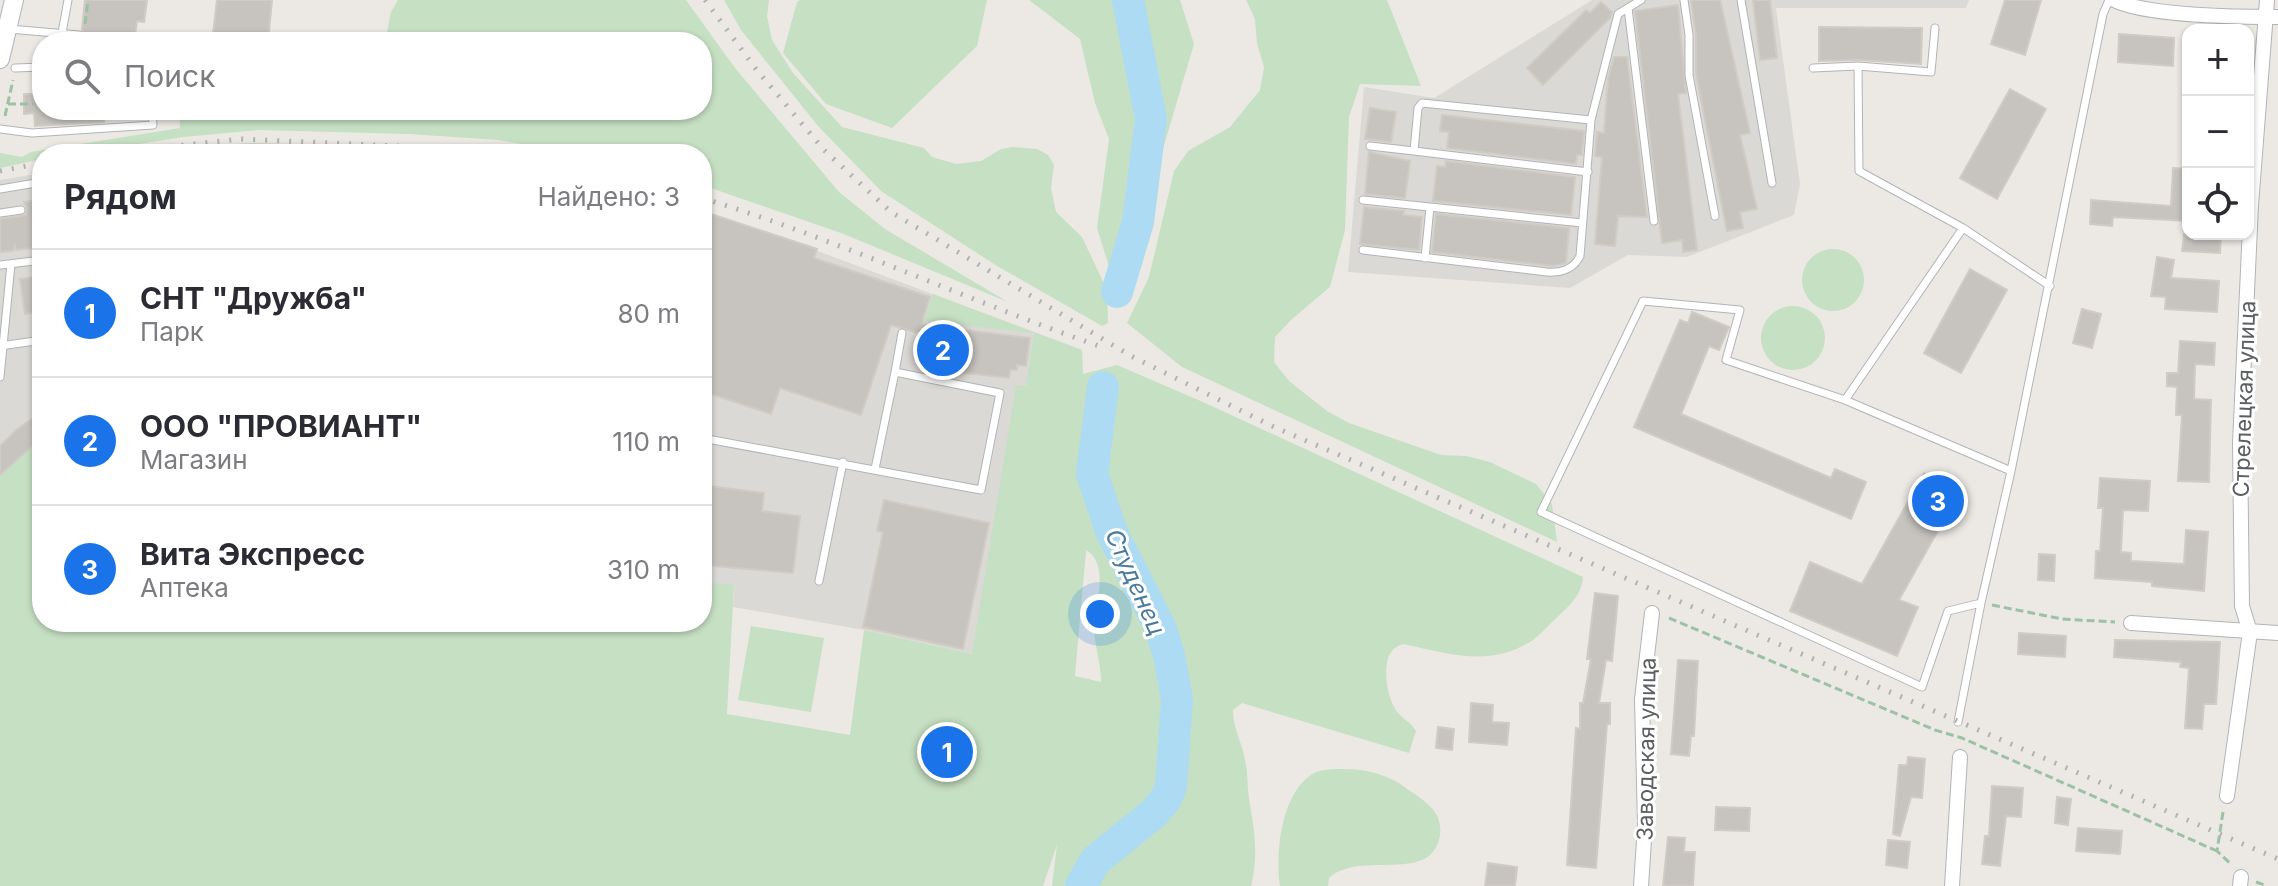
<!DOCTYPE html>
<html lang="ru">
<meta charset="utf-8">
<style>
:root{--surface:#fff;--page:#f7f7f7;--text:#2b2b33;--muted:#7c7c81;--line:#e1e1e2;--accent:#1a73e8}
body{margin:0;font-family:Inter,sans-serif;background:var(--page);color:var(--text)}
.controls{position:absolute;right:24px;top:24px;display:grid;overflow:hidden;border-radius:16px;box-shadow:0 2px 6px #0004}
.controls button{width:72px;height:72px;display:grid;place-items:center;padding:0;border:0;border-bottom:2px solid var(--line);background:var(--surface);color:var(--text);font:40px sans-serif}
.you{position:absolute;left:1100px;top:614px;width:28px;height:28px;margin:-20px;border:6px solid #fff;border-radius:50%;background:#1a73e8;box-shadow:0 0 0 12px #1a73e833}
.badge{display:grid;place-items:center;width:52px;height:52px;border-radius:50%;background:var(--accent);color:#fff;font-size:26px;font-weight:700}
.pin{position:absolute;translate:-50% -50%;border:4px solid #fff;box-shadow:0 2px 8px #0006}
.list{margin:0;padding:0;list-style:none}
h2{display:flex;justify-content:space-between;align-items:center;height:104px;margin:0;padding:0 32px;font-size:34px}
h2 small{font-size:26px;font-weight:400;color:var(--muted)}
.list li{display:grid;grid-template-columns:52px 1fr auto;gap:24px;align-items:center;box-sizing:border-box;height:128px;padding:0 32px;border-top:2px solid var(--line)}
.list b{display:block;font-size:30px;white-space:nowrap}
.list p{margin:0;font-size:26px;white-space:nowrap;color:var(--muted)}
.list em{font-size:26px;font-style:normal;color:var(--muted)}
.icon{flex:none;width:44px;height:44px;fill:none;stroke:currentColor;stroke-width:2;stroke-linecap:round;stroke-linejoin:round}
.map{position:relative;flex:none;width:2278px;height:886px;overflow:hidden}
.search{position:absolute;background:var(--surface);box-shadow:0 2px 6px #0004;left:32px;top:32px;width:680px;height:88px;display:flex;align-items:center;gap:20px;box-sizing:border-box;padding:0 28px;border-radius:32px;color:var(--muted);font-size:30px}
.panel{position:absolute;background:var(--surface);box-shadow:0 2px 6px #0004;left:32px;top:144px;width:680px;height:488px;border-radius:32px}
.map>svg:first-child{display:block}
.industrial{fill:#dbd9d6}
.green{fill:#c6e0c3;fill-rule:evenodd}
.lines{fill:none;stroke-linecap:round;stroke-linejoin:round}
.river{stroke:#acdbf3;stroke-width:32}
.building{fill:#c7c4c0;stroke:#d0cbc3;stroke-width:2}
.service-casing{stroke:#b1b4b7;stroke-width:9}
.minor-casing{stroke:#b1b4b7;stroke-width:16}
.tertiary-casing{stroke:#b1b4b7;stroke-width:20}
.path{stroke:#9dc1a4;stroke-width:3;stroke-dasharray:8 4;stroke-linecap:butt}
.service{stroke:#fff;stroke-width:7}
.minor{stroke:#fff;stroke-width:14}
.tertiary{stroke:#fff;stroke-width:18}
.rail{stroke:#b1b2b2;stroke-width:5;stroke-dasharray:2 10;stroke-linecap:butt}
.labels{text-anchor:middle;stroke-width:6;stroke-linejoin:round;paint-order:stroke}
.street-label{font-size:22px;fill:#5c5f62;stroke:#fff}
.water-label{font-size:24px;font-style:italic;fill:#49799b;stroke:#fff}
</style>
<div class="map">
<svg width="2278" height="886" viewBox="0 0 2278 886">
<rect width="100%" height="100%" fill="#ece9e4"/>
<path class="industrial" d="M1592,0h377l-3,8h-190l24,176 -6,31 -107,42 -59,-2 -58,33 -222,-16 16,-185 70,11z
M271,148l70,6h-169l25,-4z
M42,173v264l-42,38v-295z
M702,212l113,38 267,100 4,205 -3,23 -111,76 -108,-24 -131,-23 1,-21 -32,-4z"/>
<path class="green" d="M398,0h288l49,68 104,124 46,37 123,73 -167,-69 -139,-48v-31h-118l-86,-14 -89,-6 -150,-4 -75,7 -111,17h-31v5l-42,9v-15l22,4 9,-5 149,-24 -1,-18h523v-68h-317l6,-30z
M724,0h45l-2,16 5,24 21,33 49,54 82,21 8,9 24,7 25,-3 20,-12 12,-2 24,2 11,6 6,10 -3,23 5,24 26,25 25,53 1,33 -6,3 -105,-60 -116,-75 -63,-65 -77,-96z
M800,0h187l-10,46 -85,82 -66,-24 -43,-51 14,-51z
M1029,0h151l14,44 -32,108 -13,90 -32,50 -20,-64 12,-89 -14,-36 -15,-64z
M1246,0h141l34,86 -61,-2 -11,33 -4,113 -15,57 -38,32 -17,18 -1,25 15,19 38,30 22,12 92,32 25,1 24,6 46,22 16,20 5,38 -375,-175 -55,-44 22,-46 25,-106 14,-20 42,-24 30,-37 4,-23 -7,-24 -2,-24z
M252,143l44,1 112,10h-67l-70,-6 -138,6 67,-8z
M1802 280a31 31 0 1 1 62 0a31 31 0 1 1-62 0Z
M933,294l149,56 1,24 34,-9 86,37 380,175c-1,19 -16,31 -30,44 -7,7 -15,16 -23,21 -42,26 -83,11 -127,2 -3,1 -9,4 -11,7 -11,12 -5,50 6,62 7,8 11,7 18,18l-7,22 -167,-50 -9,7c0,19 9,32 12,50 3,12 2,25 4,38 5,31 10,56 2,88h-199l5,-41 -14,41h-1043v-411l42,-38v185h660v-40l32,3 -7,129 123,21 14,-105 108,24 44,-269 10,1 8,-53 -110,-12zM1086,550c25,15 8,56 8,80 1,17 7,34 7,52l-26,-6z
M1761 338a32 32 0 1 1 64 0a32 32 0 1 1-64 0Z
M751,626l73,12 -13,74 -73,-12z
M1348,769c21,1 41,6 58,19 18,13 37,22 34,47 -8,51 -80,14 -111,43l-1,8h-48c-5,-32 1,-91 31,-111 10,-7 25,-6 37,-6z"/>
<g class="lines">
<path class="river" d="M1117,292l21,-70 13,-103 -23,-119
M1081,886l14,-25 59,-48 11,-13 6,-13 6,-88 -8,-44 -9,-28 -48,-94 -20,-59 11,-87"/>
</g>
<path class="building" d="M85,0h62l-3,22 -7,-1 -3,21h-54l5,-6 -3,-7z
M217,0h55l-4,42h-56z
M1691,0h29l30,133 -10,2 17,74 -17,3 3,16 -16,3 -31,-157v-39z
M1753,0h17l7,58 -17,2z
M2005,0h36l-16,55 -34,-11z
M1601,2l11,10 -2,6 -67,67 -16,-17 59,-58 4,3z
M1678,5l8,88 -8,1 19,156 -14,2 -1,-12 -20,3 -27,-232z
M1819,27l103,1 -1,36 -62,-4 -40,1z
M2119,34l55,4 -1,28 -55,-4z
M1614,57h13l20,160 -29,-1 -3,30 -20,-2 7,-87 -7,-1 2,-24 7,1 4,-54z
M2010,89l36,20 -49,90 -37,-21z
M24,94h18v16h62v12l-69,4 -1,-13 -10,1z
M1370,108l26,4 -5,30 -26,-3z
M1442,115l142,16 -2,24h-5l-1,9 -129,-16 2,-16 -9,-1z
M1369,152l41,9 -5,37 -40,-4z
M1446,161l129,16 -4,38 -138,-14 4,-35 8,1z
M2173,168l15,1v52l-75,-4 -1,9 -22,-2 1,-24 80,6z
M42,199v48l-26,3 -1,-6 -2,7 -13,1v-33l26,-4 1,-7 -3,-6z
M1364,207l40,4 -1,4 19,2 -3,33 -59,-6z
M702,211l115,38 -3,9 116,39 -9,28 109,13 -4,28 -9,-1v5h-7l-1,8 -53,-6 -1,5 -31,-6v-3l-5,-1 1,-11 -5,-1 3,-22 -27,-8 -30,90 -81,-27 -9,26 -69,-23z
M1436,214l133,14 -3,35 -13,3 -121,-14z
M2184,234h37l-1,19 -38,-2z
M2157,257l17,3 -3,18 48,3 -2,31 -52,-3 1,-12 -15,-1z
M1970,269l37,21 -46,83 -37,-20z
M42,276v35l-17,3 -5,-35z
M2082,309l19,5 -9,34 -19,-5z
M1692,312l37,15 -10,23 -10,-4 -28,68 150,64 4,-9 31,13 -15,37 -217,-92 46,-107 8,3z
M2180,341l35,2 -1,22 -19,-1 -1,35 17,1 -2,82 -31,-1 4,-66h-6l1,-28 -10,-1v-13h11z
M42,412v25l-42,38v-29l16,-16z
M1924,473l35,20 -60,107 19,7 -21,49 -107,-45 20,-49 52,22z
M2100,478l50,3 -2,30 -25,-1 -2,42 10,1v8l53,3 2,-34 22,2 -4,59 -52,-5v-4l-57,-4 1,-27h4l3,-43h-5z
M702,485l62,8 -2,18 38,5 -7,57 -91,-8z
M884,500l105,23 -26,126 -100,-22 20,-95 -6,-1z
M2039,554l16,1 -1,26 -16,-1z
M1595,593l23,3 -6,65 -6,-1 -7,43h11v21h-3l-11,144 -29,-3 9,-137 4,1v-26h3l8,-44h-4z
M2019,633l47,3 -1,21 -47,-3z
M2115,640l105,2 -4,62h-12l-2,25 -17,-1 4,-60 -9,-1 1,-5 -67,-5z
M1678,660l20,1 -4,75h-3l-2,20 -18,-2z
M1471,703l22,2 -1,17 17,1 -2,22 -38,-3z
M1438,727l16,2 -2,21 -16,-2z
M1908,757l17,2 -3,39 -11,-1 -11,39 -7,-2 6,-69h8z
M1992,786l31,2 -2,29 -15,-1 -6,50 -18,-2 3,-28h4z
M2057,797l14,2 -3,26 -13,-2z
M1716,807l34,1 -1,23 -34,-1z
M2078,828l44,3 -2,23 -44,-3z
M1668,837l17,1 -1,14h11l-2,34h-30z
M1888,840l22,2 -3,26 -21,-3z
M1488,863l29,4 -2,19h-30z"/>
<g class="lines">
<g class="service-casing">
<path id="service" d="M1684,0l5,35v40l26,141
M1741,0l31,183
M1628,8l26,213
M9,29l70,6
M62,33l6,-33
M1858,66l73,6 4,-44
M15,68l27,-1
M1813,68l45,-2 1,105 104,57 -118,172 166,71 92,-457 6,-14
M0,129l32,4 121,-8 -1,-15
M1370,146l44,5
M1588,172l-174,-21 4,-43 4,-5 169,17
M0,189l42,-7
M1363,200l219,23
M0,213l21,-3
M1963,228l87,58
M1363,250l184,22c14,1 26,-2 33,-16l11,-136 27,-106 23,-14
M1425,258l5,-51
M0,265l42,-5
M0,346l42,-6
M895,372l7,-39
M0,377l11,-113
M1845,400l-119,-40 14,-50 -97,-9 -102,211 381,175 26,-76 33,-8
M702,438l279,52 19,-97 -105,-21 -20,97
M819,581l24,-119
M1958,722l23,-119 30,-132"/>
</g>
<g class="minor-casing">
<path id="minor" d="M2114,0c33,16 126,17 164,17
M2131,623l147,10
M2227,796l23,-164 -8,-26 -2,-163 11,-238 16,-205
M1641,886l4,-61 -3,-126 10,-86
M1952,886l8,-129
M2240,886l1,-9"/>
</g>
<g class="tertiary-casing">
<path id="tertiary" d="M0,59l14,-59"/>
</g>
<path class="path" d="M85,24l3,-24
M8,104h25
M5,116l8,-36
M1992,605l70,14 53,3
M1669,618l266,112 27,8 255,113
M2223,812l-6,39 15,14
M2256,882l11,4"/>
<use href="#service" class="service"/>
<use href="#minor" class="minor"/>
<use href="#tertiary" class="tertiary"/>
<path class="rail" d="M705,0l51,69 68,81 67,62 240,144 141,70 1006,433
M98,154l143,-15 178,8 70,7
M0,171l42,-8
M702,198c135,41 264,102 397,148"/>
</g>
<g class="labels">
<g class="street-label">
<text transform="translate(2244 399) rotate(-88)" y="8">Стрелецкая улица</text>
<text transform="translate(1646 749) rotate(-89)" y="8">Заводская улица</text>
</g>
<g class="water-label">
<text transform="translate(1135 582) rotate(66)" y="8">Студенец</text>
</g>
</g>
</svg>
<div class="controls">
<button>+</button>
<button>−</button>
<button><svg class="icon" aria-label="locate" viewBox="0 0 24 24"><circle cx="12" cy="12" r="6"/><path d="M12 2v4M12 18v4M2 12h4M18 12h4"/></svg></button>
</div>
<div class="you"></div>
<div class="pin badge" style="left:947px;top:752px">1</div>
<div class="pin badge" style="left:943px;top:350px">2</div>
<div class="pin badge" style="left:1938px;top:501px">3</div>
<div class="search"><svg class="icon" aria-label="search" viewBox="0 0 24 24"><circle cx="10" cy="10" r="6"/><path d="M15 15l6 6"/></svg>Поиск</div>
<section class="panel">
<h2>Рядом<small>Найдено: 3</small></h2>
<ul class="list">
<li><span class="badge">1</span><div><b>СНТ &quot;Дружба&quot;</b><p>Парк</p></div><em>80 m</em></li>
<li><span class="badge">2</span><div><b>ООО &quot;ПРОВИАНТ&quot;</b><p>Магазин</p></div><em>110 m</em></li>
<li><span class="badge">3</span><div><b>Вита Экспресс</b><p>Аптека</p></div><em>310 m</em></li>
</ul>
</section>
</div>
